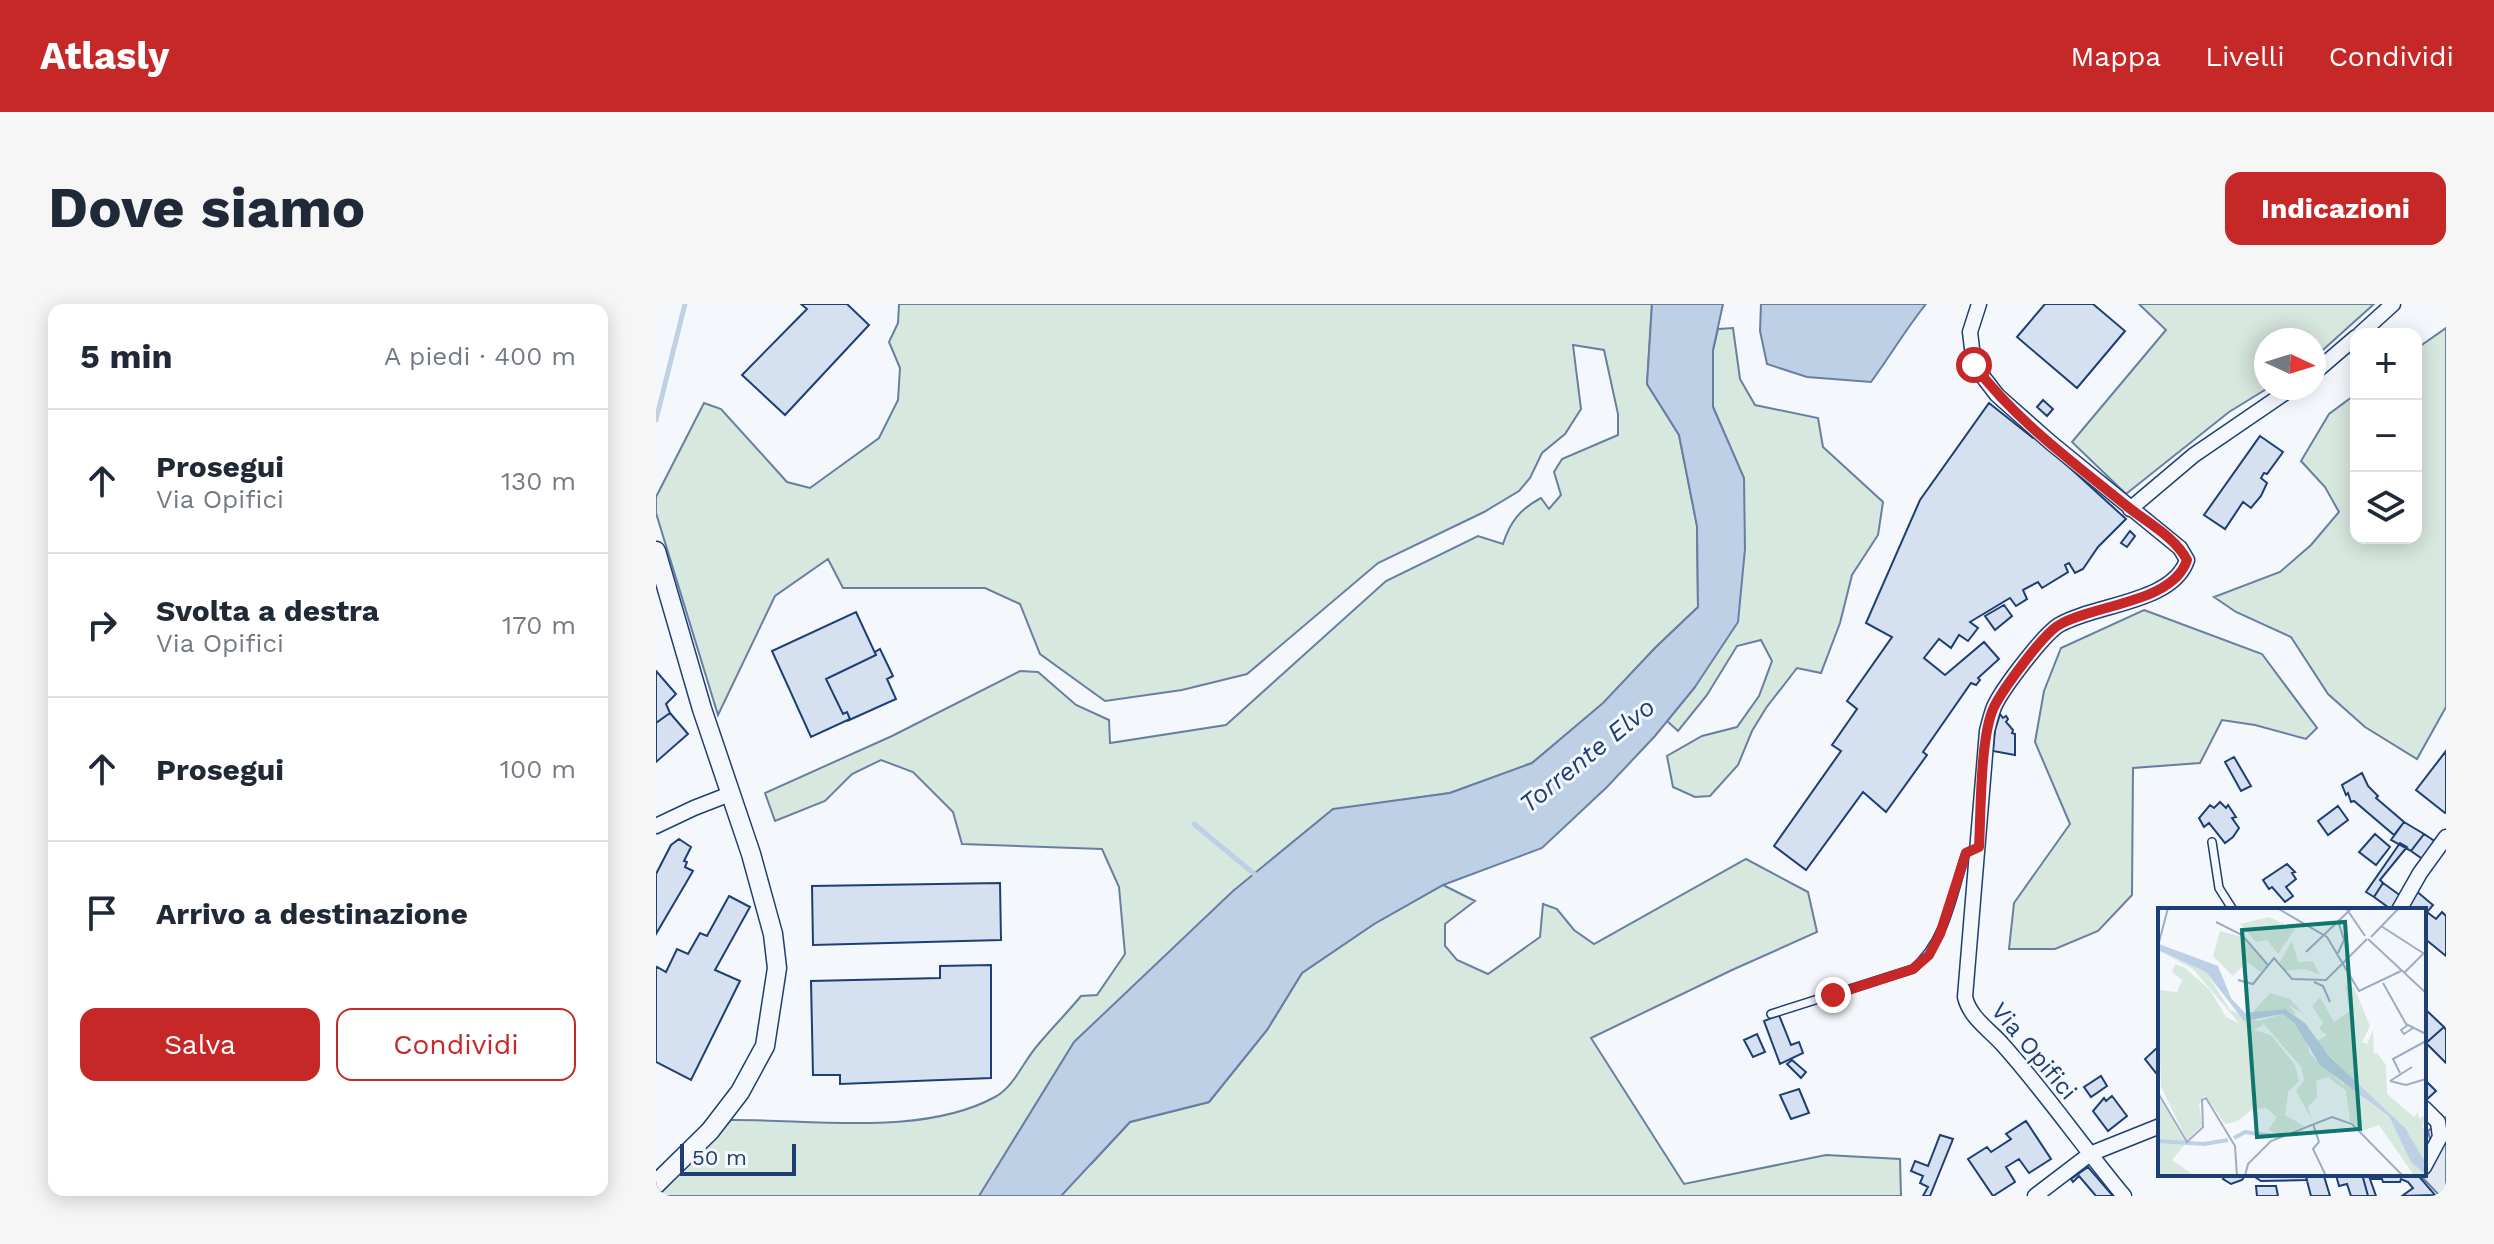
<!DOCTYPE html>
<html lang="it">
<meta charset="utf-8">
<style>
:root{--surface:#fff;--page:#f6f6f7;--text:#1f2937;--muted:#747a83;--line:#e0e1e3;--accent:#c62828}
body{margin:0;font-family:"Work Sans",sans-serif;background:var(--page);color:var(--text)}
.controls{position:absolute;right:24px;top:24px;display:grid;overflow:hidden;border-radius:16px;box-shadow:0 4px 20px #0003}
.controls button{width:72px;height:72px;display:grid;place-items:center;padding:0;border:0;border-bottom:2px solid var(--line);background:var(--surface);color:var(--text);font:40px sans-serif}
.compass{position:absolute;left:1598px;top:24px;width:72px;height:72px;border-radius:50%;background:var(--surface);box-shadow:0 4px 20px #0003;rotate:94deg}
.scale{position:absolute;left:24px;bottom:20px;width:116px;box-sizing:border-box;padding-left:8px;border:4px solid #1d3f73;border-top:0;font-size:22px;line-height:28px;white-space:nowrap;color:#1d3f73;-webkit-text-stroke:6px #f4f7fb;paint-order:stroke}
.stop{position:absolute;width:24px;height:24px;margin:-18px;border:6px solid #c62828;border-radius:50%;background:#fff}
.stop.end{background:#c62828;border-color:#fff;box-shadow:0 2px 8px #0008}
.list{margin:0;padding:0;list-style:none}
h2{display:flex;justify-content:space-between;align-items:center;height:104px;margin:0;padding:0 32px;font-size:34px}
h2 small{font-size:26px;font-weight:400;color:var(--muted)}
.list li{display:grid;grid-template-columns:52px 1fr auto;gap:24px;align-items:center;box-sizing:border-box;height:144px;padding:0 32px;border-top:2px solid var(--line)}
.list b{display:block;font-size:30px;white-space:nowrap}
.list p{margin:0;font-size:26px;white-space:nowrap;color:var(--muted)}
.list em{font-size:26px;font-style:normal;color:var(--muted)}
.actions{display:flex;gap:16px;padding:24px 32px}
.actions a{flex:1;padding:18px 0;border:2px solid var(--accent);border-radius:16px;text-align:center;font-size:28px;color:var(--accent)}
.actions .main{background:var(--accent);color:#fff}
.icon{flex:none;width:44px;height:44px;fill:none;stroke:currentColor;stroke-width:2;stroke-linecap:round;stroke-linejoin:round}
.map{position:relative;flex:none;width:1790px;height:892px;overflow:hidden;border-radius:16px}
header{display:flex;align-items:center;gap:48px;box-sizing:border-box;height:112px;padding:0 40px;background:var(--accent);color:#fff}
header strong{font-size:38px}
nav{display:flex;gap:44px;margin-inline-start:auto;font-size:28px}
.intro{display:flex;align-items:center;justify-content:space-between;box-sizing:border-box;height:192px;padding:0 48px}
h1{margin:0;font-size:56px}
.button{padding:20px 36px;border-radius:16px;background:var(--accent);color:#fff;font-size:28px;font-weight:700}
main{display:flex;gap:48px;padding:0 48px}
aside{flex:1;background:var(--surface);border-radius:16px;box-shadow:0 4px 20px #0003}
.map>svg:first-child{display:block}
.green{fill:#d7e8df;stroke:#687fa3;stroke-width:2}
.parking{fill:#e3e8f0;stroke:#687fa3;stroke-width:2}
.water{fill:#bed0e5;stroke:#687fa3;stroke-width:2}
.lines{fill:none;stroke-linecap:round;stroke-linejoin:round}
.stream{stroke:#bed0e5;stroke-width:5}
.building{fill:#d5e0f0;stroke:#1d3f73;stroke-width:2}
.service-casing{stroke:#1d3f73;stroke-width:10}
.minor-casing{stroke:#1d3f73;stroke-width:17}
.tertiary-casing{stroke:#1d3f73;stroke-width:21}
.service{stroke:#f4f7fb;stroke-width:7}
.minor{stroke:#f4f7fb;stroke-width:14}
.tertiary{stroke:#f4f7fb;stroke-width:18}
.route{stroke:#c62828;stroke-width:10}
.labels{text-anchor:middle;stroke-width:6;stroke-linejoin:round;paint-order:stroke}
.street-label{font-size:24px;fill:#1d3f73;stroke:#f4f7fb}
.water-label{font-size:26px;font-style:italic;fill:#1d3f73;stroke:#f4f7fb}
.inset-river{fill:none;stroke:#bed0e5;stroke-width:4}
.inset-road{fill:none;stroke:#9eadc5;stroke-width:2}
.view{fill:#0f766e;fill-opacity:0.15;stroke:#0f766e;stroke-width:4}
.inset-edge{fill:none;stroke:#1d3f73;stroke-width:4}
</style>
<header>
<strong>Atlasly</strong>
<nav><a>Mappa</a><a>Livelli</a><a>Condividi</a></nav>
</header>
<div class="intro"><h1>Dove siamo</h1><a class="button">Indicazioni</a></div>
<main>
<aside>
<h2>5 min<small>A piedi · 400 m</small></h2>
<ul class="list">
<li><svg class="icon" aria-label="ahead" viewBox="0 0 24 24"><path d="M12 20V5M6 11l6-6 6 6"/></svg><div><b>Prosegui</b><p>Via Opifici</p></div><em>130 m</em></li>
<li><svg class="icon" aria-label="right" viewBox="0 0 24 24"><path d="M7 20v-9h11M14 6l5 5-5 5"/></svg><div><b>Svolta a destra</b><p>Via Opifici</p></div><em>170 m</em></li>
<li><svg class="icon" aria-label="ahead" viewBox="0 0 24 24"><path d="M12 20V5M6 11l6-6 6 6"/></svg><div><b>Prosegui</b></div><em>100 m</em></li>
<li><svg class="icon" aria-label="arrive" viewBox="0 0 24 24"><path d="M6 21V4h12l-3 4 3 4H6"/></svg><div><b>Arrivo a destinazione</b></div></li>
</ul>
<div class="actions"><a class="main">Salva</a><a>Condividi</a></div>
</aside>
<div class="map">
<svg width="1790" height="892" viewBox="0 0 1790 892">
<rect width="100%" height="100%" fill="#f4f7fb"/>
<path class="green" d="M243,0h753l-5,80 32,51 18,91 1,81 -43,41 -51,55 -72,60 -82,30 -118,17 -241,354 39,-42 79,-20 58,-72 35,-57 72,-49 69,-39 32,16 -30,23v22l12,14 31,14 52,-37 3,-33 14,5 17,21 20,14 152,-85 62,33 9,40 -85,38 -141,68 93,146 142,-29 74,4 1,37h-1243l73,-76c80,-1 191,17 264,-23 19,-10 28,-35 42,-51 14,-17 30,-33 44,-50l16,-1 28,-41 -6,-67 -17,-38 -140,-5 -9,-32 -40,-40 -32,-12 -29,14 -27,27 -50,20 -10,-28 127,-57 128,-65 18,1 38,33 33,15 1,23 116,-18 160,-144 92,-45 25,8c7,-22 17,-35 38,-46l8,11 12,-14 -7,-23 8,-13 56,-24v-21l-14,-64 -31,-5 8,64 -16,25 -23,19 -12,25 -11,13 -35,21 -106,51 -131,111 -65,16 -77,11 -65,-47 -20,-50 -35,-16h-142l-15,-29 -53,37 -57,119 -62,-202v-16l48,-94 17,6 66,73 23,6 69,-50 19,-38 2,-32 -11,-26 9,-19z
M1483,0h235l-60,54v-18h-48l2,48 -39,24 -103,82 -54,-52 94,-112z
M1077,24l7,51 15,26 63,13 5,29 60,55 -5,33 -26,40 -12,48 -19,50 -24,-5 -31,40 -14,23 -14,34 -28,31 -15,1 -22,-10 -6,-31 35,-20 35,-9 22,-31 13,-35 -11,-21 -24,6 -30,49 -29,36 -11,-10 28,-34 49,-208 -31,-72v-57l5,-21z
M1790,24v379l-29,52 -52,-32 -37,-33 -37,-57 -55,-25 -22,-15 66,-25 31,-27 28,-33 -14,-25 -24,-26 28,-47 27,-20v144h60v-189z
M1488,306l118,44 55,74 -11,11 -51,-14 -33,-5 -22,43 -67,5 -1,127 -34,36 -43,18h-46l5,-46 56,-79 -35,-82 9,-51 17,-43z"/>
<path class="parking" d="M1790,813v79h-6l-21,-22h5v-18l7,-13 -3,-12z"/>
<path class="water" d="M996,0h71l-10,46v57l31,71 1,71 -7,73 -43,65 -40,49 -48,51 -65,61 -99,37 -69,39 -72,49 -35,57 -58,72 -79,20 -69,74h-82l95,-154 159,-151 100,-82 117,-16 82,-30 71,-60 52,-55 43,-41 -1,-81 -18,-91 -32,-51z
M1105,0h165c-20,25 -36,52 -55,78l-64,-5 -40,-13 -7,-33z"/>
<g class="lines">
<path class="stream" d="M0,116l29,-116
M538,520l64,53"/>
</g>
<path class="building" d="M145,0h46l22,21 -84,90 -43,-40 65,-66z
M1389,0h48l32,27 -48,57 -60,-51z
M1387,96l10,9 -6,7 -10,-9z
M1333,99l44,35 2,-2 91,83 -28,28 -15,22 -8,4 -6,-10 -4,2 3,7 -26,16 -4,-6 -15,8 4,9 -11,7 -6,-8 -40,24 8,6 -10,13 -9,-6 -8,13 -12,-9 -15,19 21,17 39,-33 15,17 -21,19 2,2 -4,5 -5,-2 -48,69 4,3 -41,57 -23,-20 -57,78 -32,-24 67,-95 -9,-6 25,-36 -10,-8 45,-64 -26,-14 54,-123z
M1604,132l23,16 -16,22 -3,-1 -3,5 6,5 -6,13 -10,12 -8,-6 -18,27 -21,-14z
M1474,227l5,5 -8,11 -6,-4z
M1348,301l8,11 -17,14 -10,-14z
M200,308l20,43 -50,24 17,35 4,-2 3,7 -39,18 -39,-86z
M224,345l13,27 -6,3 9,20 -49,22 3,-2 -3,-7 -4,2 -17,-35 50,-24 -1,-3z
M0,367l20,23 -10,10 4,9 -14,10z
M14,409l18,21 -32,28v-39z
M1344,410l3,4 3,-2 2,3 -2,3 7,8 -1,3 3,1v21l-22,-4 2,-21z
M1790,447v61l-1,1 -29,-23z
M1578,453l17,29 -10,5 -16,-29z
M1706,469l6,13 10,10 -2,2 28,24 -10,13 -40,-34 -3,1 -3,-9 -2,2 -4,-10z
M1564,498l6,6 2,-3 8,12 -4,1 7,10 -6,9 -8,6 -16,-20 -5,4 -5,-9 11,-13 4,3z
M1682,502l10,14 -20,15 -10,-14z
M1748,518l20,12 -13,17 -20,-11z
M1719,530l15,13 -14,18 -17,-13z
M1768,530l12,8 -12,18 -13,-9z
M23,535l12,8 -7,14 3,1 -2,5 8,4 -37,63v-60l15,-29z
M1744,539l7,4 -27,33 3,3 -9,14 -8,-5z
M1631,560l8,8 -3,1 4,6 -10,8 7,9 -8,6 -13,-15 -3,2 -6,-9z
M344,579l1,57 -188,5 -1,-59z
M1727,579l18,13 -9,14 -18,-13z
M1759,586l18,15 -6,7 9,7 6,-7 4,4v40l-22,-18v-28h-18z
M73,592l21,11 -35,63 25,11 -49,99 -35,-18v-93l1,-2 9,5 11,-23 11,5 12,-21 7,3z
M335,661v113l-151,6v-9h-27l-2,-94 129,-3v-12z
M1768,704l20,19 -18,16 -2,-2z
M1123,711l12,30 8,-3 4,11 -23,11 -16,-43z
M1788,723l2,3v33l-20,-20z
M1101,730l8,18 -12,5 -9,-17z
M1504,741v33l-15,-19z
M1136,756l14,12 -5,6 -14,-14z
M1445,772l6,10 -16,11 -7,-10z
M1768,775l12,12 -12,11z
M1143,785l10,24 -18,6 -11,-24z
M1456,792l15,20 -19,15 -15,-20 11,-13 2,3z
M1370,817l25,38 -22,14 -10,-14 -13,8 9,15 -22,14 -25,-37 19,-12 4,5 20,-13 -5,-5z
M1284,831l13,4 -23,57h-7l5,-9 -8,-4 3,-7 -12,-5 4,-10 13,5z
M1432,863l25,29h-17l-17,-20 -6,6 -2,-3z
M1571,870h19l-4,6 -11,4 -8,-5z
M1629,870l21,3 1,3 -46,1 -9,-6z
M1706,870h55l18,21 -33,1 11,-8 -5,-6 -7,-3 -1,3h-17l-1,-3h-12l6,17h-8z
M1706,870l6,22h-17l-4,-12 -8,2 -3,-11z
M1668,872l6,20h-19l-5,-19z
M1600,882h20l2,10h-21z"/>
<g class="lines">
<g class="service-casing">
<path id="service" d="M1556,538l7,46 14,22
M1115,710l142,-45c34,-29 39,-75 53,-116l11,-5"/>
</g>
<g class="minor-casing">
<path id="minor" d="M1323,0l-9,28 4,33 23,30 53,47 130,106 7,12c-14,43 -92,44 -128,65 -16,10 -57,64 -65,82 -3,8 -5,16 -7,24l-22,266c5,21 25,33 38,48 43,48 80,102 121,151
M1704,30l33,-30
M1658,69l42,-36
M1474,205l64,-54 98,-67
M0,522l38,-18 36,-14
M1743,606l21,-37 26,-36
M1768,804l14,14 2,15
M1768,863l16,-30
M1379,892l55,-42 70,-28"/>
</g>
<g class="tertiary-casing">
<path id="tertiary" d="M0,247l46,158 49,145 22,80 4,34 -12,78 -25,46 -30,39 -54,53"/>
</g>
<use href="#service" class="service"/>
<use href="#minor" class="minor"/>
<use href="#tertiary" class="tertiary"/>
</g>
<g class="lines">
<path class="route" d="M1177,691l80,-26 16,-14 11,-21 26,-81 13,-6c2,-35 1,-111 15,-140 9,-18 49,-73 65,-82 36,-21 114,-22 128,-65 -12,-23 -39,-37 -59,-53 -54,-44 -112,-86 -154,-142"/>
</g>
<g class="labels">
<g class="street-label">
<text transform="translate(1378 747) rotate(50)" y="8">Via Opifici</text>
</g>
<g class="water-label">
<text transform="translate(931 451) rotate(-39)" y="9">Torrente Elvo</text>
</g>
</g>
<g transform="translate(1502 604)">
<rect width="268" height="268" fill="#f4f7fb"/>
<path d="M111,9l26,12 -17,25 -11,-14 -11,2 -16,-18zM62,23l22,6 25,28 -6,7 -14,-10 -14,14 -20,-20zM134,33l6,21 15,-1 7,14 -15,-6 -20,2 -5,-9zM0,42l48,22 24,38 28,11 25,-7 20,18 7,22 34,31 3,-10 -30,-34 10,-6 -8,-6 4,-6 -11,-17 8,-9 14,25 16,-11 -5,-25 9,1 16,39 -8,16 5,2 6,-14 1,25 2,-3 10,13 1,29 27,23 4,-5 1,7 7,-5 -4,13 4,2v47l-13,-2 -34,-49 -17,6 -12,-10 -4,-30 -18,-14 -12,4 1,16 -9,10 4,13 -16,-29 8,-11 -3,-13 -37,-43 -10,6 17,5 24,30 4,16 -11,11 -3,23 19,11 -24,9 -12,-5 9,-13 -11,-9 -14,1 -14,12 -13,3 -20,-29 -6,9 3,21 -15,15 -26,-53 -3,-97 19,2 5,-12 -10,-8 3,-8 10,4 25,22 16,27 13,6 -46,-54zM112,85l20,6 14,16 -15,-10 8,11 -12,-7 -34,5zM0,188l28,47 -14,17 23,16h-37z" fill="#d7e8df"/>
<path d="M1,36l59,22 13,32 14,15 40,-4 20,14 24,33 76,72 21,35v12l-15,-13 -22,-46 -69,-51 -25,-41 -12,-10 -39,7 -38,-49 -48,-22z" fill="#bed0e5"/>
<path class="inset-river" d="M76,230l11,-6 28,4M0,233l46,3 24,-4"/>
<path class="inset-road" d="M119,0l50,29 32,54 42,-20M188,0l19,28M58,14l26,13 26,30M223,18l45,29M213,29l28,-29M210,31l58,54M0,38l10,-38M148,44l46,-44M180,45l6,-13 -5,-16M246,65l20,-20M80,72l15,4 21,-26 18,21 34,1 41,-41M156,74l9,4 7,16M225,75l23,41 20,10M250,117l-7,5 3,4 9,-6M242,165l-7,-14 33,-18M232,173l16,4 20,-6M232,173l22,-14M0,185l29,49 16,-15 -1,-27 4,-2 29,48 2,30M155,216l6,18 -6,7 13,27M87,268l3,-12 23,-23 61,-24 20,7 51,52"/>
<path class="view" d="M187,14l15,207 -103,8 -15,-207z"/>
<rect width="268" height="268" class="inset-edge"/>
</g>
</svg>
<div class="controls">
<button>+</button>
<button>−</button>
<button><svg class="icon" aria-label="layers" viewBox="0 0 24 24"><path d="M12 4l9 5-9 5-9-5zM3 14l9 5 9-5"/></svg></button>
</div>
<svg class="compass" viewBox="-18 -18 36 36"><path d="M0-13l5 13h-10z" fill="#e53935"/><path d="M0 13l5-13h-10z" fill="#747a83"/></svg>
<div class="scale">50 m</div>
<div class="stop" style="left:1318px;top:61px"></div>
<div class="stop end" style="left:1177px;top:691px"></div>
</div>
</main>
